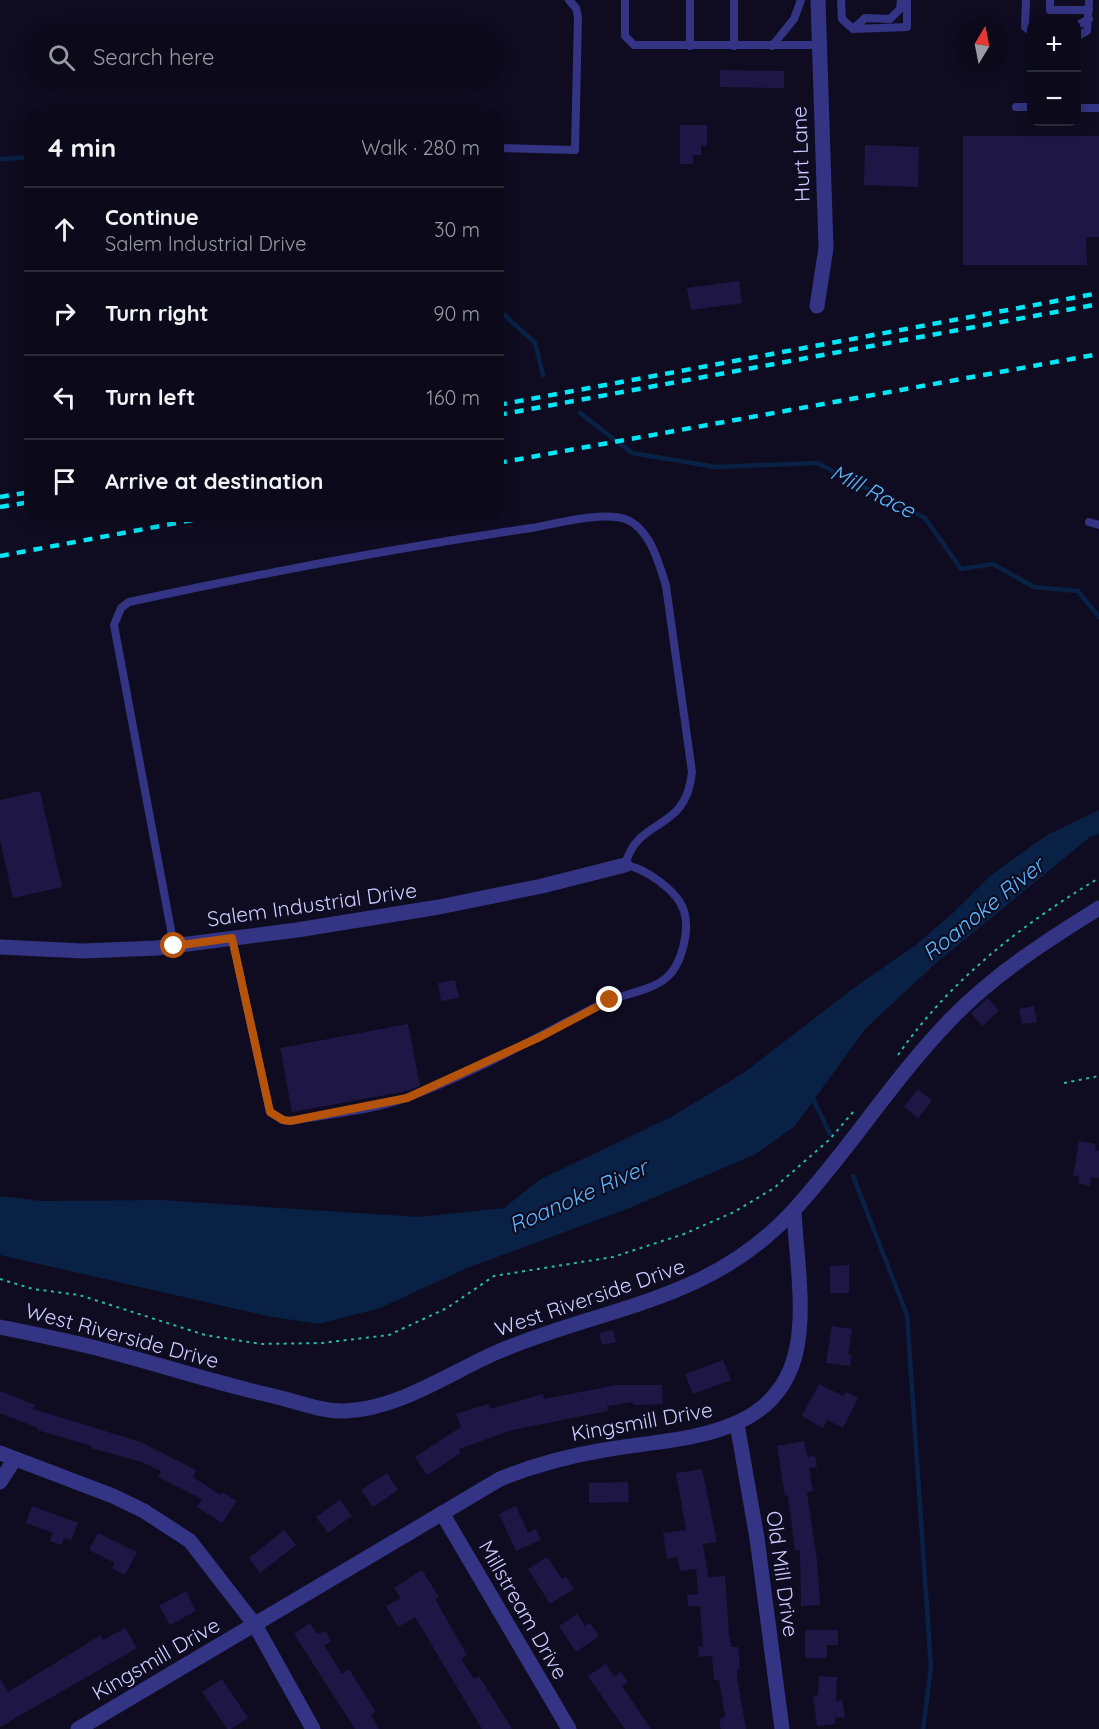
<!DOCTYPE html>
<meta charset="utf-8">
<style>
:root{--surface:#0b091a;--page:#191727;--text:#f1f3f6;--muted:#9a9aa2;--line:#2b2a39}
body{margin:0;font-family:Quicksand,sans-serif;background:var(--page);color:var(--text)}
.controls{position:absolute;right:18px;top:18px;display:grid;overflow:hidden;border-radius:12px;box-shadow:0 3px 15px #0003}
.controls button{width:54px;height:54px;display:grid;place-items:center;padding:0;border:0;border-bottom:2px solid var(--line);background:var(--surface);color:var(--text);font:30px sans-serif}
.compass{position:absolute;left:955px;top:18px;width:54px;height:54px;border-radius:50%;background:var(--surface);box-shadow:0 3px 15px #0003;rotate:10deg}
.stop{position:absolute;width:18px;height:18px;margin:-14px;border:4px solid #b45309;border-radius:50%;background:#fff}
.stop.end{background:#b45309;border-color:#fff;box-shadow:0 2px 6px #0008}
.list{margin:0;padding:0;list-style:none}
h2{display:flex;justify-content:space-between;align-items:center;height:78px;margin:0;padding:0 24px;font-size:26px}
h2 small{font-size:20px;font-weight:400;color:var(--muted)}
.list li{display:grid;grid-template-columns:39px 1fr auto;gap:18px;align-items:center;box-sizing:border-box;height:84px;padding:0 24px;border-top:2px solid var(--line)}
.list b{display:block;font-size:22px;white-space:nowrap}
.list p{margin:0;font-size:20px;white-space:nowrap;color:var(--muted)}
.list em{font-size:20px;font-style:normal;color:var(--muted)}
.icon{flex:none;width:33px;height:33px;fill:none;stroke:currentColor;stroke-width:2;stroke-linecap:round;stroke-linejoin:round}
.map{position:relative;flex:none;width:1099px;height:1729px;overflow:hidden}
.search{position:absolute;background:var(--surface);box-shadow:0 3px 15px #0003;left:24px;top:24px;width:480px;height:66px;display:flex;align-items:center;gap:15px;box-sizing:border-box;padding:0 21px;border-radius:33px;color:var(--muted);font-size:22px}
.panel{position:absolute;background:var(--surface);box-shadow:0 3px 15px #0003;left:24px;top:108px;width:480px;height:414px;border-radius:18px}
.map>svg:first-child{display:block}
.water{fill:#082144}
.lines{fill:none;stroke-linecap:round;stroke-linejoin:round}
.stream{stroke:#082144;stroke-width:4.5}
.building{fill:#1e1644}
.path{stroke:#26baab;stroke-width:2;stroke-dasharray:3 4.5;stroke-linecap:butt}
.service{stroke:#333484;stroke-width:8}
.minor{stroke:#333484;stroke-width:15}
.tertiary{stroke:#333484;stroke-width:15}
.rail{stroke:#00e8f7;stroke-width:4.5;stroke-dasharray:9 8;stroke-linecap:butt}
.route{stroke:#b45309;stroke-width:8}
.labels{text-anchor:middle;stroke-width:4.5;stroke-linejoin:round;paint-order:stroke}
.street-label{font-size:21px;fill:#d0ccff;stroke:#0f0c22}
.water-label{font-size:22px;font-style:italic;fill:#5ab9ff;stroke:#0f0c22}
</style>
<div class="map">
<svg width="1099" height="1729" viewBox="0 0 1099 1729">
<rect width="100%" height="100%" fill="#0f0c22"/>
<path class="water" d="M1099,810v24l-9,3 -154,126 -71,66 -70,97 -39,28 -129,55 -160,59 -87,40 -61,16 -52,-8 -267,-61v-59l42,5 119,-1 258,17 85,-9 37,-29 130,-62 74,-45 110,-85 61,-42 38,-33 36,-36 57,-41z"/>
<g class="lines">
<path class="stream" d="M0,159l30,-2
M498,309l37,34 8,32
M580,413l52,40 84,14 101,-4 108,55 36,51 32,-5 41,23 44,4 21,26
M809,1097l4,2 17,35
M853,1176l54,139 24,352 -8,62"/>
</g>
<path class="building" d="M720,70l64,1v17l-64,-1z
M680,125h27v21h-6v9h-8v9h-13z
M963,136h136v101h-13l1,28h-124z
M865,145l54,2 -1,40 -54,-2z
M739,281l3,22 -51,7 -4,-22z
M40,791l22,96 -49,11 -13,-58v-40z
M455,980l4,18 -18,3 -3,-18z
M988,998l11,13 -17,15 -11,-13z
M1034,1006l3,16 -15,2 -3,-15z
M408,1024l12,62 -13,5 -115,21 -12,-64z
M918,1089l14,12 -14,17 -14,-11z
M1079,1141l17,3 -1,6 4,1v27l-8,-1 -1,9 -12,-3 1,-7h-6z
M849,1265v28h-19v-27z
M832,1326l20,3 -4,25 4,1 -2,11 -24,-3z
M613,1330l3,12 -14,3 -3,-12z
M723,1360l8,20 -38,14 -8,-20z
M819,1384l24,12 3,-4 12,6 -15,30 -16,-8 -4,8 -21,-12z
M617,1385h45l1,19 -30,1v-3l-26,4 1,5 -96,19 -53,19 2,4 -34,22 -12,-18 46,-30 -5,-13 32,-10 2,5 53,-15 1,5z
M0,1391l35,14 -2,4 108,33 55,28 -3,7 27,18 2,-3 15,9 -15,22 -25,-16 5,-8 -44,-22 3,-6 -19,-9 -51,-14 1,-2 -55,-16 1,-2 -38,-15z
M804,1441l3,16 8,-1 2,11 -8,1 4,23 -6,1 10,68 3,45 -19,1 -1,-56h-5l-7,-55 -3,1 -8,-50z
M702,1469l15,73 -14,2 5,33 17,-1 4,59 3,12h6l2,22h-3v9l9,51h-25l-2,-10 6,-2 -6,-37h-5l-2,-24 -13,1 -1,-10 5,-1 -3,-40h-12l-1,-11 11,-1 -2,-25 -16,2 -3,-14 -10,2 -4,-26 23,-3 -10,-57z
M387,1473l11,17 -25,17 -12,-17z
M628,1482l1,20 -40,1v-20z
M340,1500l12,16 -24,17 -12,-16z
M32,1506l46,17 -7,17 -7,-2 -2,7 -12,-4 3,-8 -27,-10z
M516,1506l12,27 8,-4 5,11 -25,11 -17,-37z
M284,1530l12,15 -36,28 -11,-15z
M98,1533l39,19 -12,23 -13,-7 3,-5 -26,-13z
M547,1557l15,22 4,-3 8,13 -24,15 -22,-35z
M422,1570l17,27 -4,2 32,56 -6,4 13,20 5,-3 33,53h-30l-67,-112 -17,10 -12,-21 15,-8 -7,-10z
M186,1591l10,20 -26,14 -11,-19z
M577,1614l8,12 5,-3 9,13 -23,16 -17,-26z
M310,1623l7,11 9,-3 5,11 -7,3 18,29 7,-5 27,43 -5,3 8,14h-24l-61,-95z
M125,1628l12,20 -137,79v-49l8,14 93,-57 2,5z
M805,1630h33v15h-11v13h-22z
M606,1664l8,13 7,-5 7,10 -6,4 29,43h-26l-22,-31 -15,-22z
M819,1676l18,1 -1,24 6,-1 3,17 -10,1v6l-18,2 -4,-30 5,-1z
M222,1679l26,39 -17,11h-4l-25,-37z"/>
<g class="lines">
<path class="path" d="M898,1055c52,-75 123,-130 201,-177
M1064,1083l35,-7
M0,1279l33,10 46,6 126,40 56,9 61,-1 67,-8 58,-27 47,-32 119,-19 71,-23 50,-22 40,-24 55,-48 25,-29"/>
<path class="service" d="M625,0v36l9,9h183
M690,0v46
M841,0l1,19 11,10 54,-2v-27
M1026,0l-1,27 7,5
M1050,0v10h39
M1076,26l13,-7
M853,29l12,-11 25,1 10,-10 1,-9
M1076,37l11,-6 2,-29
M734,46v-46
M772,46l22,-27 7,-19
M1016,107h16
M1076,108h23
M498,148l77,2 3,-133 -2,-9 -7,-8
M1089,522l10,3
M174,946l-60,-321 7,-17 8,-6c133,-29 267,-54 402,-74 24,-4 71,-17 94,-9 25,9 34,44 41,67l26,186c-6,62 -54,43 -67,93 20,3 53,26 59,46 6,19 -2,54 -18,67 -17,14 -44,16 -63,25 -65,33 -128,70 -197,95 -36,13 -78,16 -116,23l-7,-1 -13,-8 -38,-174"/>
<path class="minor" d="M817,306l9,-58 -8,-248
M0,947l83,4 74,-3 140,-18 142,-23 103,-21 83,-21
M737,1424l20,114 25,191
M0,1453l113,43 31,15 46,30 65,84 58,104
M0,1482l15,-23
M442,1513l127,216
M78,1729l422,-250c34,-14 68,-23 104,-29 74,-13 175,-9 193,-103 8,-41 -1,-94 -3,-136"/>
<path class="tertiary" d="M0,1327c29,6 59,12 88,19 61,15 120,35 181,49 24,5 52,17 76,16 53,-2 103,-37 150,-58 108,-47 213,-49 299,-143 55,-60 99,-131 156,-190 43,-45 96,-79 149,-112"/>
<path class="rail" d="M498,405l601,-112
M498,415l601,-111
M498,463l601,-109
M0,497l30,-5
M0,507l30,-5
M0,556l214,-40"/>
</g>
<g class="lines">
<path class="route" d="M174,946l58,-8 38,174 13,8 7,1 117,-23 133,-61 70,-37"/>
</g>
<g class="labels">
<g class="street-label">
<text transform="translate(801 154) rotate(-92)" y="7">Hurt Lane</text>
<text transform="translate(312 905) rotate(-8)" y="7">Salem Industrial Drive</text>
<text transform="translate(590 1298) rotate(-19)" y="7">West Riverside Drive</text>
<text transform="translate(122 1336) rotate(15)" y="7">West Riverside Drive</text>
<text transform="translate(642 1422) rotate(-10)" y="7">Kingsmill Drive</text>
<text transform="translate(782 1574) rotate(82)" y="7">Old Mill Drive</text>
<text transform="translate(523 1610) rotate(60)" y="7">Millstream Drive</text>
<text transform="translate(156 1659) rotate(-30)" y="7">Kingsmill Drive</text>
</g>
<g class="water-label">
<text transform="translate(873 491) rotate(27)" y="8">Mill Race</text>
<text transform="translate(983 909) rotate(-39)" y="8">Roanoke River</text>
<text transform="translate(578 1196) rotate(-24)" y="8">Roanoke River</text>
</g>
</g>
</svg>
<div class="controls">
<button>+</button>
<button>−</button>
</div>
<svg class="compass" viewBox="-18 -18 36 36"><path d="M0-13l5 13h-10z" fill="#e53935"/><path d="M0 13l5-13h-10z" fill="#9a9aa2"/></svg>
<div class="stop" style="left:174px;top:946px"></div>
<div class="stop end" style="left:610px;top:1000px"></div>
<div class="search"><svg class="icon" aria-label="search" viewBox="0 0 24 24"><circle cx="10" cy="10" r="6"/><path d="M15 15l6 6"/></svg>Search here</div>
<section class="panel">
<h2>4 min<small>Walk · 280 m</small></h2>
<ul class="list">
<li><svg class="icon" aria-label="ahead" viewBox="0 0 24 24"><path d="M12 20V5M6 11l6-6 6 6"/></svg><div><b>Continue</b><p>Salem Industrial Drive</p></div><em>30 m</em></li>
<li><svg class="icon" aria-label="right" viewBox="0 0 24 24"><path d="M7 20v-9h11M14 6l5 5-5 5"/></svg><div><b>Turn right</b></div><em>90 m</em></li>
<li><svg class="icon" aria-label="left" viewBox="0 0 24 24"><path d="M17 20v-9H6M10 6l-5 5 5 5"/></svg><div><b>Turn left</b></div><em>160 m</em></li>
<li><svg class="icon" aria-label="arrive" viewBox="0 0 24 24"><path d="M6 21V4h12l-3 4 3 4H6"/></svg><div><b>Arrive at destination</b></div></li>
</ul>
</section>
</div>
